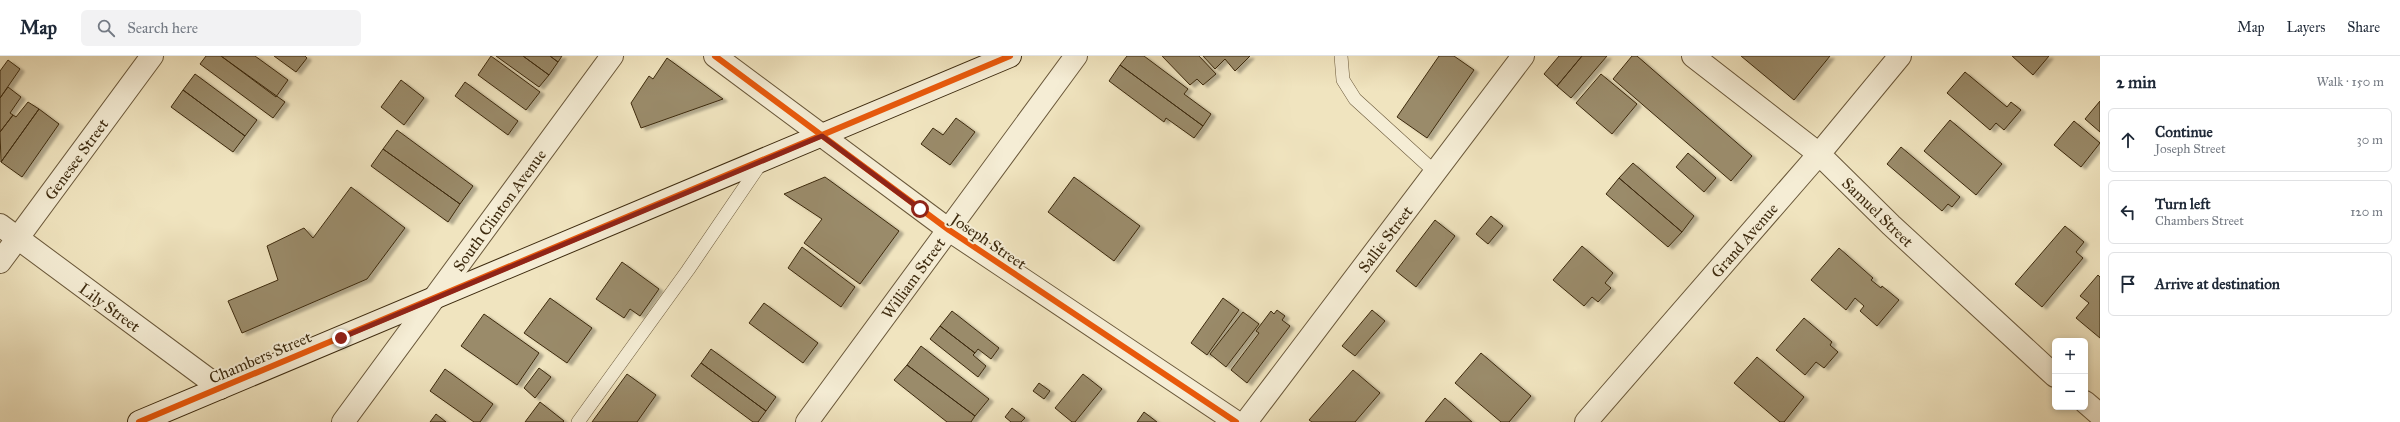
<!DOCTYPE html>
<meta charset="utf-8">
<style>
:root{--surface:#fff;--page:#f2f2f3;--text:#1f2937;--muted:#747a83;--line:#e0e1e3}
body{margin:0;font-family:"IM FELL Great Primer",serif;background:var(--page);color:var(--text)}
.controls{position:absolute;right:12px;bottom:12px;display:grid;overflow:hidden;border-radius:6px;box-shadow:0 2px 6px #0003}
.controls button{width:36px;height:36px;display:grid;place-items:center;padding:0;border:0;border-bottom:1px solid var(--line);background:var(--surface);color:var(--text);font:20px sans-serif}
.stop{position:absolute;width:12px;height:12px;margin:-9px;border:3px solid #8f2418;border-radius:50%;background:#fff}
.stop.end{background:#8f2418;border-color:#fff;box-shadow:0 1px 4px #0008}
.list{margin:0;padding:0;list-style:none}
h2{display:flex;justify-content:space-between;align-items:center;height:52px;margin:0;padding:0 16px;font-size:17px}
h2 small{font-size:13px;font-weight:400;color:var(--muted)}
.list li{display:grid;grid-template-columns:26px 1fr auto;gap:12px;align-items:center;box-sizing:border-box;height:64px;margin:0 8px 8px;padding:0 8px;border:1px solid var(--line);border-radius:6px}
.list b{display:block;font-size:15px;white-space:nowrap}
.list p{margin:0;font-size:13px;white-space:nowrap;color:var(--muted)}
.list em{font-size:13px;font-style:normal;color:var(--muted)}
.icon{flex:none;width:22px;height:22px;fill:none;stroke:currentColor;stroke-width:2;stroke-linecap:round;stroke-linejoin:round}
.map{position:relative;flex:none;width:2100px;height:366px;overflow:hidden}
header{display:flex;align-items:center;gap:24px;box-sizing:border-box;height:56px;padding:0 20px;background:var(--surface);border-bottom:1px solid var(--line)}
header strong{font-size:19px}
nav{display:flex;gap:22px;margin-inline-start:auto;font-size:14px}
.search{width:280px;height:36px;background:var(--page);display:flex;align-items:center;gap:10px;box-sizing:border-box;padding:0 14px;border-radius:6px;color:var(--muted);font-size:15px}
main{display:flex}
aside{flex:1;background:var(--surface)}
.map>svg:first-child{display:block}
.building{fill:#9a8b6a;stroke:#3d2a0e;filter:url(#shadow)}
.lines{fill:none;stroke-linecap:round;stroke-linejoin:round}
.lane-casing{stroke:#6a583a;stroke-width:14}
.street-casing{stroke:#6a583a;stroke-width:24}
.secondary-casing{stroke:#3d2a0e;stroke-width:24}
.lane{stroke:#f5edd5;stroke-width:13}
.street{stroke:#f5edd5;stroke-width:22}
.secondary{stroke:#f5edd5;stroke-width:22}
.cycleway-casing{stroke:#f5edd5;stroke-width:8}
.cycleway{stroke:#e8590c;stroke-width:6}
.route{stroke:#8f2418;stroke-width:5}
.labels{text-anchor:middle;stroke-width:4;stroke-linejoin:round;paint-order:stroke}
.street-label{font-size:16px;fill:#3d2a0e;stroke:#f5edd5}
</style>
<header>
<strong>Map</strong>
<div class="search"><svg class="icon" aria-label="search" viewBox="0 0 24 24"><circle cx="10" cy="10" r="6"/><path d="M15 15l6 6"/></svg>Search here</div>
<nav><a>Map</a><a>Layers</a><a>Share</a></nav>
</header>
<main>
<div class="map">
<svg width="2100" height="366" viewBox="0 0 2100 366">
<defs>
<filter id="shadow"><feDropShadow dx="4.5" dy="2.5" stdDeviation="1" flood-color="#0004"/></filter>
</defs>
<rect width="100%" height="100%" fill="#f0e4bf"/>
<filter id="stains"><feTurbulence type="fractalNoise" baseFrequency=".005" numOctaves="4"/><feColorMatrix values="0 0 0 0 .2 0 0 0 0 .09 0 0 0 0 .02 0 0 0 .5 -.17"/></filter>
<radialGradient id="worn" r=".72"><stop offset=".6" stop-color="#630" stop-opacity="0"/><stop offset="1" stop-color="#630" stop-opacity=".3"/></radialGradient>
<path class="building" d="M206,0h15l64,46 -12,16 -73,-54z
M221,0h34l33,24 -12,17z
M274,0h31l2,2 -11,14z
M491,0l49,36 -14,18 -48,-35z
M496,0h27l26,19 -10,12z
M523,0h27l8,6 -9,13z
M550,0h12l-4,6z
M1127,0h17l44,33 -4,5 27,20 -8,12 -83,-61z
M1162,0h37l17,18 -13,11 -6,-6 -7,6z
M1203,0h47l-15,15 -10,-12 -10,10z
M1439,0h15l20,14 -47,68 -30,-21z
M1559,0h23l-25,30 -13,-12z
M1582,0h25l-36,42 -14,-12z
M1632,0h5l115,100 -21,25 -118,-102z
M1741,0h89l-36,44z
M2012,0h37l-16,19z
M667,2l56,41 -82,29 -10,-25 18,-27 4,3z
M8,4l12,9 -20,29v-27z
M1120,9l83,61 -9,12 -28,-20 -2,4 -55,-41z
M1965,16l42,35 4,-5 10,8 -17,20 -8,-7 -6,7 -43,-37z
M195,18l62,46 -12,16 -62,-46z
M1601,18l36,30 -25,30 -36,-31z
M401,24l23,18 -20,27 -23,-18z
M465,26l53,39 -10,14 -53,-39z
M8,31l13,10 -11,16 3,2 -13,17v-34z
M183,34l62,46 -12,16 -62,-45z
M2100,45v31l-15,-13z
M28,46l11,7 -38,53 -1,-30 13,-17 3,2z
M39,53l20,15 -37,53 -21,-15z
M956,62l19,14 -25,33 -29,-21 12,-16 10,7z
M1950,64l52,44 -26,31 -52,-44z
M2074,65l26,22 -19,24 -27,-22z
M397,74l76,56 -13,18 -77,-55z
M1901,91l59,50 -8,10 -4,-3 -6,7 -55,-47z
M383,93l77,55 -12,18 -77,-56z
M1688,97l28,25 -12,14 -28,-25z
M1633,107l61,53 -12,16 -63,-54z
M825,121l74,54 -39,53 -56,-41 18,-24 -38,-25z
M1074,121l66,49 -26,35 -66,-49z
M1619,122l63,54 -14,15 -62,-53z
M351,131l54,41 -38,51 -125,54 -14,-32 50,-21 -11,-34 37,-18 9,10z
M1491,160l12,10 -15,18 -12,-10z
M1435,164l20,16 -39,51 -20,-16z
M2065,170l19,16 -8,10 7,6 -41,49 -27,-23z
M1582,190l31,27 -8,10 6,5 -13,14 -6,-5 -8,9 -31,-26z
M802,191l53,40 -14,20 -53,-39z
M1839,192l34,30 -2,2 10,8 1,-2 17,14 -22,26 -17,-15 4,-5 -9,-8 -9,12 -35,-30z
M622,206l37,27 -19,27 -10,-7 -6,9 -28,-19z
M2098,219l2,2v61l-24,-20 13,-15 -9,-7z
M550,242l42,30 -25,35 -43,-30z
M1223,242l16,12 -32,45 -16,-12z
M764,247l54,40 -15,20 -54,-40z
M1277,254l8,6 -3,4 8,6 -43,57 -16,-13 28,-37 -3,-2 15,-20 3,3z
M1372,254l13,11 -30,35 -13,-10z
M952,255l47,37 -8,11 -13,-10 -3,4 -35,-27z
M1243,256l16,12 -33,43 -16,-13z
M484,258l55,39 -22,32 -56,-39z
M1804,262l28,24 -2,3 8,7 -14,16 -8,-6 -11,13 -29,-25z
M940,270l35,27 -2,2 13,11 -8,11 -48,-38z
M921,290l68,53 -14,17 -68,-51z
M711,293l65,48 -10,14 -65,-48z
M1481,297l50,43 -22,26h-8l-46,-39z
M1757,301l47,40 -20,25h-4l-46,-39z
M701,307l65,48 -8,11h-5l-62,-46z
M907,309l68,51 -4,6h-24l-53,-42z
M539,312l12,9 -16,21 -11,-10z
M445,313l48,35 -13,18h-6l-44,-31z
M1353,314l27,23 -25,29h-43l-3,-2z
M627,318l29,21 -19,27h-45z
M1083,318l19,15 -27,33h-3l-17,-14z
M1039,327l11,8 -6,8 -11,-8z
M1445,342l27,24h-47z
M540,346l24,19 -1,1h-38z
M1012,352l13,10 -4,4h-10l-6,-5z
M1144,356l13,10h-20z
M436,358l10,8h-16z"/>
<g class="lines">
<g class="lane-casing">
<path id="lane" d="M1341,0l2,24 12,19 80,73
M578,366l110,-152 73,-107"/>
</g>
<g class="street-casing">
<path id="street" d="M715,0l234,174 287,192
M1693,0l126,98 72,71 164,151
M0,169l220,163
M0,206l152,-206
M2085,346l15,13
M343,366l269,-366
M807,366l269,-366
M1246,366l277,-366
M1586,366l233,-268 81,-98"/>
</g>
<g class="secondary-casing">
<path id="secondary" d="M139,366l871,-366"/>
</g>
<use href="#lane" class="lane"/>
<use href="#street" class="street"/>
<use href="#secondary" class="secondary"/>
<g class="cycleway-casing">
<path id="cycleway" d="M715,0l234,174 287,192
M139,366l871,-366"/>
</g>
<use href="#cycleway" class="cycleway"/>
</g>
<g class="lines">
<path class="route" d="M341,282l481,-202 98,73"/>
</g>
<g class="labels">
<g class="street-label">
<text transform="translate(76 103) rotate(-54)" y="6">Genesee Street</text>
<text transform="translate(499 154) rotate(-54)" y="6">South Clinton Avenue</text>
<text transform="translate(1878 156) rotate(44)" y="6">Samuel Street</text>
<text transform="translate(1385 183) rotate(-53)" y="6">Sallie Street</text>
<text transform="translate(1744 184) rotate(-49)" y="6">Grand Avenue</text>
<text transform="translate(989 185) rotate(34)" y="6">Joseph Street</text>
<text transform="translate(913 222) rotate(-54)" y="6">William Street</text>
<text transform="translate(110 251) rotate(36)" y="6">Lily Street</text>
<text transform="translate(260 301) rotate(-23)" y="6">Chambers Street</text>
</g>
</g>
<rect width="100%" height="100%" filter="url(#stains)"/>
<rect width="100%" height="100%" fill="url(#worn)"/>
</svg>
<div class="controls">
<button>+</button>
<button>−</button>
</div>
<div class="stop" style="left:920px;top:153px"></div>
<div class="stop end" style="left:341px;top:282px"></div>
</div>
<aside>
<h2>2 min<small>Walk · 150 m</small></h2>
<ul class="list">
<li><svg class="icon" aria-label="ahead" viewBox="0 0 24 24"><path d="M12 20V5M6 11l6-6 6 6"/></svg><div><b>Continue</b><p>Joseph Street</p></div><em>30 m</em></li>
<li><svg class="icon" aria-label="left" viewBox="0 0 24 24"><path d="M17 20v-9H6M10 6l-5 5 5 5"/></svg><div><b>Turn left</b><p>Chambers Street</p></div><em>120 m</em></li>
<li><svg class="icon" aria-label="arrive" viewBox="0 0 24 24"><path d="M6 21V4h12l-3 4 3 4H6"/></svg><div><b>Arrive at destination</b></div></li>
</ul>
</aside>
</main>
